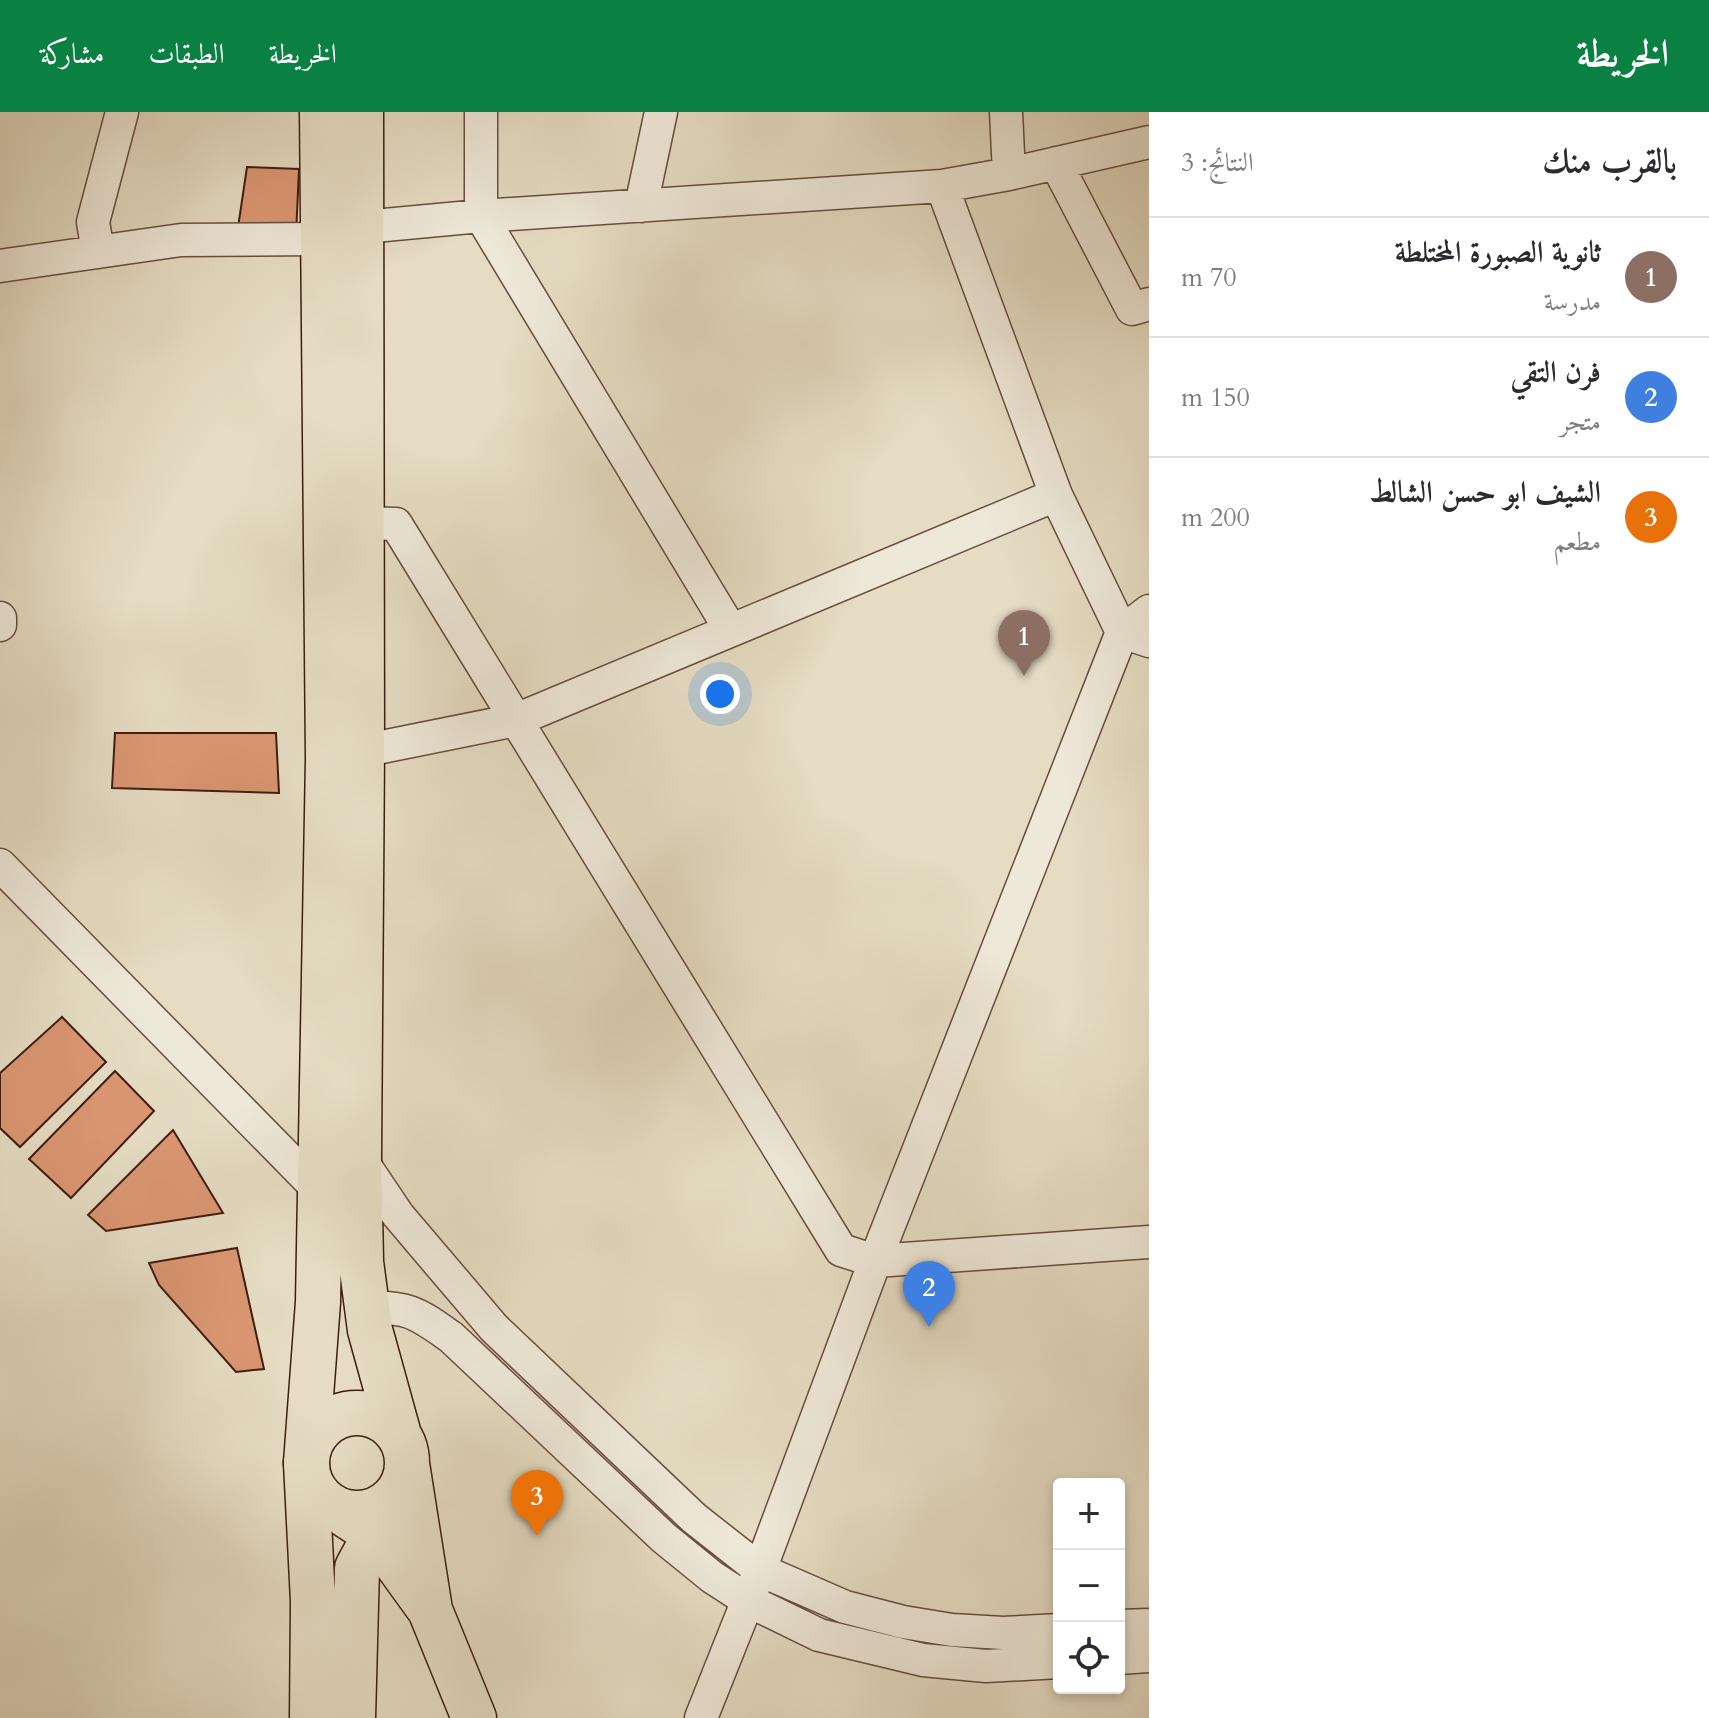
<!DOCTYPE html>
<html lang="ar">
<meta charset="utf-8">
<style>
:root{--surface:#fff;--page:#f2f2f3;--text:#2b2b33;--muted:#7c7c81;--line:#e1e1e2;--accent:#0b8043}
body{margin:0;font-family:Cardo,Amiri,serif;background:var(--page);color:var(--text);direction:rtl}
.controls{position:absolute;right:24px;bottom:24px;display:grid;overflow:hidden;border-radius:8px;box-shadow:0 4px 12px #0003}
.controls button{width:72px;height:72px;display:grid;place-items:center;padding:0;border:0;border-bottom:2px solid var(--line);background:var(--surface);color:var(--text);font:40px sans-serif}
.you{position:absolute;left:720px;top:582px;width:28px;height:28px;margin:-20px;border:6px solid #fff;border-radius:50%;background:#1a73e8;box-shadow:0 0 0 12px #1a73e833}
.badge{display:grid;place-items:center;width:52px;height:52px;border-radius:50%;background:var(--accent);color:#fff;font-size:26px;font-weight:700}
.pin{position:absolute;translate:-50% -66px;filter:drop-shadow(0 2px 4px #0008)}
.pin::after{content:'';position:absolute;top:42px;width:28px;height:24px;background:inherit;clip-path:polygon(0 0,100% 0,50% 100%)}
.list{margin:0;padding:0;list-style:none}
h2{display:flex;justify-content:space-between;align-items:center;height:104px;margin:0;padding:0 32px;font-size:34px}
h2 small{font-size:26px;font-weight:400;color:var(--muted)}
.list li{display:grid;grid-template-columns:52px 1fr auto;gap:24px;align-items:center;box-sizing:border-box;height:120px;padding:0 32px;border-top:2px solid var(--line)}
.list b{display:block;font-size:30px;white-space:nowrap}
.list p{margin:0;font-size:26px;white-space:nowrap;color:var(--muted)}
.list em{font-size:26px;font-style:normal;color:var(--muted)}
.icon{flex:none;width:44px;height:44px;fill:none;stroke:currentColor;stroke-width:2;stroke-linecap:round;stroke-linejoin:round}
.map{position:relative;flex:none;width:1149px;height:1606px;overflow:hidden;direction:ltr}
header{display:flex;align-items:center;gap:48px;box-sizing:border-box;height:112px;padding:0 40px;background:var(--accent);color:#fff}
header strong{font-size:38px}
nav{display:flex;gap:44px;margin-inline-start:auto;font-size:28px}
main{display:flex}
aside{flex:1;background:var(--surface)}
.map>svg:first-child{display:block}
.building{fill:#da9672;stroke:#3e1d11;stroke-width:2}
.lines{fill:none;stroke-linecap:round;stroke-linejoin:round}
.street-casing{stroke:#684d3e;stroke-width:35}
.primary-casing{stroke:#3e1d11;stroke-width:47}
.highway-casing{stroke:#3e1d11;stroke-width:47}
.street{stroke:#eee8d8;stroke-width:32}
.primary{stroke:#e5dcc3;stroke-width:44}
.highway{stroke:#e5dcc3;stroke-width:44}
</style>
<header>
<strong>الخريطة</strong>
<nav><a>الخريطة</a><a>الطبقات</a><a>مشاركة</a></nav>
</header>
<main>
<aside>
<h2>بالقرب منك<small>النتائج: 3</small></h2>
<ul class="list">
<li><span class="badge" style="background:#8d6e63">1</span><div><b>ثانوية الصبورة المختلطة</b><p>مدرسة</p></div><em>70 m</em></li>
<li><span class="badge" style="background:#3f7fe0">2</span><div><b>فرن التقي</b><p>متجر</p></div><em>150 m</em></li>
<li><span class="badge" style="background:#e8710a">3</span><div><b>الشيف ابو حسن الشالط</b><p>مطعم</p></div><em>200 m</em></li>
</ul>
</aside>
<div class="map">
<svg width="1149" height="1606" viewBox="0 0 1149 1606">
<rect width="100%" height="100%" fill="#e5dcc3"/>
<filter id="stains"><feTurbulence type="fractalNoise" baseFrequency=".0025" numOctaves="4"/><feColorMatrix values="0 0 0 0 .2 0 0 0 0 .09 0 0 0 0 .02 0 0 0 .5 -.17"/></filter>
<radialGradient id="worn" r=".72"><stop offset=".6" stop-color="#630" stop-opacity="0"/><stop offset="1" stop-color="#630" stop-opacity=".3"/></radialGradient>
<path class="building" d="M247,55l52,2 -3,67 -59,-2z
M115,621h161l3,60 -167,-5z
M62,905l44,45 -86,85 -20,-19v-55z
M115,959l39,40 -83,87 -42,-39z
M173,1018l50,83 -117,18 -18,-16z
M237,1136l27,121 -28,3 -77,-87 -10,-22z"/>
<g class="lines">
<g class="street-casing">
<path id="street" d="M481,0v104l249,413
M1056,51l76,146 17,-5
M1009,62l140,-32
M942,74l114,309 66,137 27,9
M641,94l20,-94
M363,115l118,-11 461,-30 67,-12 -3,-62
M98,140l-5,-30 29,-110
M0,154l181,-26 140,-1
M362,411l34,1 445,726 34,11 274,-19
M0,506v7
M362,639l154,-31 540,-225
M0,753l320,326
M359,1045l39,58 96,113 200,190 66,52 85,37 58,15 49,8 51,3 56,-3
M367,1196c42,-2 51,6 84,29l213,201 48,39 37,24 70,34 104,25 63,6 73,-4
M1119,1514l30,-1
M1119,1546l30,-2
M701,1606l59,-148 115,-309 247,-629 27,-21"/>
</g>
<g class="primary-casing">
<path id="primary" d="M361,0l1,639 -3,406 2,105 9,68 29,105
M307 1351a50 50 0 1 1 100 0a50 50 0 1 1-100 0Z
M306,1351l12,-161 10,-543 -6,-647
M347,1404l28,18 55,76 -23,-146
M430,1498l44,108"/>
</g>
<g class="highway-casing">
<path id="highway" d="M306,1351l7,138 -1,117
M353,1606l4,-150 40,-74"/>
</g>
<use href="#street" class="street"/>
<use href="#primary" class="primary"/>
<use href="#highway" class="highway"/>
</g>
<rect width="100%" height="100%" filter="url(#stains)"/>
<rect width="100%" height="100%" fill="url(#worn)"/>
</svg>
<div class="controls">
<button>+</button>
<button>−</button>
<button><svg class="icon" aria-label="locate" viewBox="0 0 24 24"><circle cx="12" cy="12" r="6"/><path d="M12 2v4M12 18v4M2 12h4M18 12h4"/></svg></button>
</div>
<div class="you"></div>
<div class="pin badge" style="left:1024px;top:564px;background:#8d6e63">1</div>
<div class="pin badge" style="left:929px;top:1215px;background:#3f7fe0">2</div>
<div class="pin badge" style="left:537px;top:1424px;background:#e8710a">3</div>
</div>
</main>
